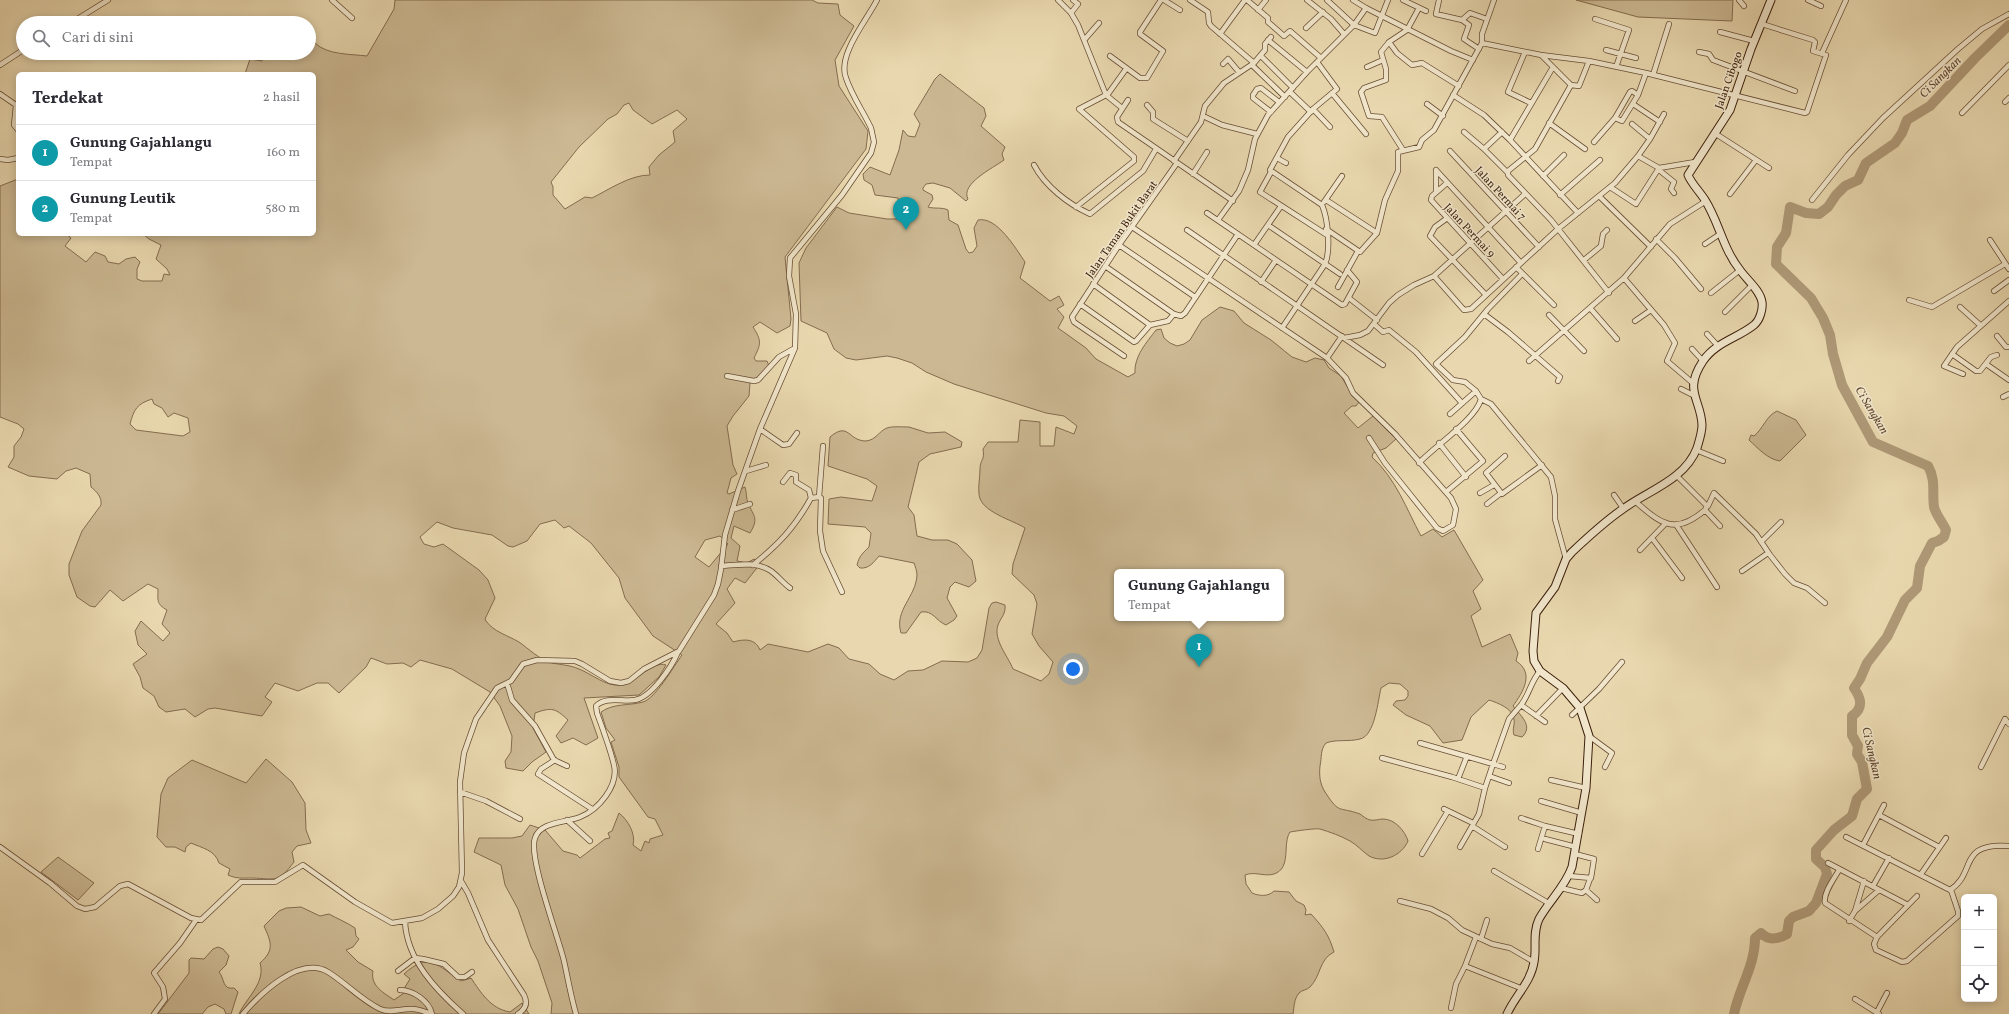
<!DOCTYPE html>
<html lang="id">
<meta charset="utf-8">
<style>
:root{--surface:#fff;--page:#f2f2f3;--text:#2b2b33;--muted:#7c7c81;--line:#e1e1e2;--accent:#111827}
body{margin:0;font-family:Vollkorn,serif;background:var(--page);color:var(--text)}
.controls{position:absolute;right:12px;bottom:12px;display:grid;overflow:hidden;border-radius:6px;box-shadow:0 2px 10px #0003}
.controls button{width:36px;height:36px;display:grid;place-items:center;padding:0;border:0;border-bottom:1px solid var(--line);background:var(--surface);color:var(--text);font:20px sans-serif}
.you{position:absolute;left:1073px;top:669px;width:14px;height:14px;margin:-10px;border:3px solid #fff;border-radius:50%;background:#1a73e8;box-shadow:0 0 0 6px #1a73e833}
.badge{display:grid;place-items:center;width:26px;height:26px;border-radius:50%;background:var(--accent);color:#fff;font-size:13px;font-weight:700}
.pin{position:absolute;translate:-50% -33px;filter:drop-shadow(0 1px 2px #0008)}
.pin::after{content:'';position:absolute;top:21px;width:14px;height:12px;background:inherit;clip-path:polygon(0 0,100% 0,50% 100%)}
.popup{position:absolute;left:1114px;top:569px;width:170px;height:52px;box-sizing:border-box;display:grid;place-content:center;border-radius:6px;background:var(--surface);filter:drop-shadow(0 1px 3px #0005);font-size:13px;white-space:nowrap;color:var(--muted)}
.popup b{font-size:15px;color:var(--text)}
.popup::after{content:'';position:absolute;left:50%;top:100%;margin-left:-8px;border:8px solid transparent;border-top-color:var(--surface)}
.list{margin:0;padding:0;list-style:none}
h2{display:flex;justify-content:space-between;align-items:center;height:52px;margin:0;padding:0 16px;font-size:17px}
h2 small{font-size:13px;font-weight:400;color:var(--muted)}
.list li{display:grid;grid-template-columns:26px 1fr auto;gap:12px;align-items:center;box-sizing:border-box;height:56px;padding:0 16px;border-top:1px solid var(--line)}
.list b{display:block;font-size:15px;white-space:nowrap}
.list p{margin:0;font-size:13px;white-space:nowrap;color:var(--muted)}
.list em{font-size:13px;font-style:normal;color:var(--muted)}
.icon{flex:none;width:22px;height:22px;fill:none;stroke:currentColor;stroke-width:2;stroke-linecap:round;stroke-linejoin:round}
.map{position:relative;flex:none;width:2009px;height:1014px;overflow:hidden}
.search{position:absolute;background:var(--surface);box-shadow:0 2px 10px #0003;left:16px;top:16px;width:300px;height:44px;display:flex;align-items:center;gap:10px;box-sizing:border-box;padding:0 14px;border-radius:22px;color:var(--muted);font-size:15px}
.panel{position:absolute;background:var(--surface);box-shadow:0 2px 10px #0003;left:16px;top:72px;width:300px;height:164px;border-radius:6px}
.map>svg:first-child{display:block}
.green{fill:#ccb993;stroke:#846c4f;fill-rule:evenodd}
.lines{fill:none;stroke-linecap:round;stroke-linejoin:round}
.river{stroke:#ae9977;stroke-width:10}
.street-casing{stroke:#674d34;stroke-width:6}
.secondary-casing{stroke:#3c1f0b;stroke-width:9}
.street{stroke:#f1e6cb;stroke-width:4.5}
.secondary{stroke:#f1e6cb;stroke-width:7}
.labels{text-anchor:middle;stroke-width:3;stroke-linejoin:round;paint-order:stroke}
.street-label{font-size:11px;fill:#3c1f0b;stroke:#f1e6cb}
.water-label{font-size:12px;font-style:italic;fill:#644a31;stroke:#f1e6cb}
</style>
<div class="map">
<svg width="2009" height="1014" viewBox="0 0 2009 1014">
<rect width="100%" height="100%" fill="#e9d8af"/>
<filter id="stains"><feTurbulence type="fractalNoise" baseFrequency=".005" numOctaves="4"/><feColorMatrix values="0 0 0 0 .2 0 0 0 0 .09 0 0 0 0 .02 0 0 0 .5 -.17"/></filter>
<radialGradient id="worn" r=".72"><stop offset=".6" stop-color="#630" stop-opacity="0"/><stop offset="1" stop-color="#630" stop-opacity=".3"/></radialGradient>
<path class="green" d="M395,0h417l6,3 20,1 2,11 14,11 -19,34 4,26 29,45 -2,18 -81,108 6,62 -1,7 -13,7 -17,-11 -7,5c9,14 8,17 1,31l2,3h11l2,5 -8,9 -11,8 -1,13 -16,20 -6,10 6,39 4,9 -6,4 -4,15 2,1 16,-7c2,6 1,12 3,16 6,14 11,15 2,30l-16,-7 -3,12 9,8 -3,15 10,2 7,-4 6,5 -15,19 -10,-5 -8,11 8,14 -19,21 11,9 6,9c11,-3 22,-4 27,8l8,-6 40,8 20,-8 11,4 10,11 20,5 11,10 14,6 14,-9 15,-1 19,-9 26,1 9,-4 5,-8 7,-42 3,-5 4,-1 9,3c1,9 -4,12 -7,20 -5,15 10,31 15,44l28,12 8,-7 4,-12 -14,-16 -7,-12 5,-30 -3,-9 -22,-21 1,-10 12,-36c-12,-8 -45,-16 -46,-34 -1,-7 1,-17 1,-25 0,-10 5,-8 3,-20l5,-7h30l2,-22 20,2v24h14l2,-19 18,7 3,-8 -13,-10 -18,-3 -92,-29 -28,-12 -14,-9 -15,-5 -10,-2 -31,4 -10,-2 -12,-9 -7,-16 -26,-12 -2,-58 7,-15 31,-41 12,6 38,6h18l4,-3 1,-5 -1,-3 -10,-4 -1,-6 -23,-3 -3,-10 -8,-5 -1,-6 7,-7 20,8 9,-25 4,-20 5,6 7,1 5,-13 -6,-10 21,-35 5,-5 44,34 2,8 -5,10 24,21 -3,7 2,6c-11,8 -44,24 -36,39l-2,2 -16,-13 -17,-5 -7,1 -3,4v2l9,5 1,4 -5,8c7,2 14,0 20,3l1,10 9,5 8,24 3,4 4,-1 4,-6 -3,-18 4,-8c19,-4 38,29 47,42l-5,16 30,23 9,-5 5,9 -7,4 7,8 -6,11 28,20 10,11 32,18 7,-4c-1,-17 12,-31 21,-43l5,-1 3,9 6,5 7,3 7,-2 6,-4 12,-20 18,-13 14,4 10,12 27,17 21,17 14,5 9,-4 9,2 5,8 12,8 10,17 8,9 -3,4h-4l-8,7 14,15 15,-12 23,23 -10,9 -13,5 -1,4c24,22 34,51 49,79l12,-7 9,8 12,-7 29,50 -10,11 8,18 -10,7 11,31 28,-13 8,19 -2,8c19,12 7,31 -3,45 7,9 21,20 9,31l-8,-2c-2,-6 1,-10 0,-16 -2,-11 -16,-16 -25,-19l-18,17 -9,23 -19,3 -13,-17 -24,-11 -13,-10 3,-4 9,-1 3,-4v-5l-8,-7 -11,-1 -8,5c-3,12 -6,48 -21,51 -11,3 -24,0 -34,4 -6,7 -4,14 -6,23 -1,10 0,18 5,26 15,23 13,14 35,22 3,2 6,5 10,6 5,1 8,-1 13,-1 12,0 22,12 25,22 -6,14 -24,23 -39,15 -7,-5 -12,-11 -19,-15 -9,-5 -20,-9 -30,-12 -4,-1 -24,2 -30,3 -8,12 2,36 -16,42 -10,3 -19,-3 -29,1l1,9 6,9c7,3 16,4 22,-2l15,1 7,9 8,4 2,5 -1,5 6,-1c12,13 18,21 23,38 -15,7 -13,24 -24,35 -3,3 -8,3 -11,6 -5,6 -5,14 -6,21h-742l1,-11 -14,-42 -7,-14 -13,-38 -13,-24 -4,-20 -27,-13 5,-14h33l10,-2 8,-11 15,5 18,21 14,4 3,3 25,-19 5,-1 -2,-5 4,-2 7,-18c9,7 17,21 14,32l8,6 4,-10 4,2 1,-4 13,-4 -8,-16 -7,-2 -29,-40v-10l-8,-25 4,-2 -9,-12 -5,-16c13,-9 27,-6 42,-10 12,-3 31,-36 39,-47l-29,-19 -28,-38 -6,-20 -28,-35 -22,-17 -5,2 -9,-8 -15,4 -13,17 -14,6 -5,-1 -16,-11 -39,-7 -16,-6 -17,15 4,7 10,3 9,-3 36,26 9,10 7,18 -10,21 1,2c8,11 21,14 33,21 10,7 21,18 33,21 10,2 18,2 27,6 13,5 27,18 42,16 16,-2 31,-25 45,-20l-7,12 -20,18 -55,3 14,40 -12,7 -13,-7 -12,5 -5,-7 12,-16c-13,-12 -16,-13 -33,-7l-2,15 13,24 -14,10 -9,9 -17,-3 -1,-7 6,-9 1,-16 -12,-30 -10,-14 -38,-23 -32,-9 -9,7 -8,-4 -16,1 -16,-6 -5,9 -27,26 -11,-10h-11l-19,8 -23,-8 -10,14 7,5 -10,14 -47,-8 -7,1 -13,8 -10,-8 -19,3 -7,-5 -5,-11 -11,-8 -3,-11 -7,-13 14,-10 -9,-9 -3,-14 6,-10 22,20 7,-8 -8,-9 5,-14c-11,-6 -9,-10 -9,-21l-10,-5 -25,17 -13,-11 -15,17 -5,-1 -13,-9 -8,-22v-11l13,-33 19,-26c1,-8 -4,-13 -10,-18l-1,-13 -14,-6 -10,3 -9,8 -28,-3 -21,-9 6,-10v-11l7,-9 3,-8 -6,-5 -18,-7v-231l18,-7v55h48l5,4 -6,8 21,16 9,-10 10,4 3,6 11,2 7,-5 9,-2 5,5 -3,7v10l5,2h20l2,-7 6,1 -3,-6 -11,-10 5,-14 -12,-6 -6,-5h171v-160h-69l5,-15 12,2 1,-8h46v-10h6c12,12 36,11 52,13l27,-47zM629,103l4,7 19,14 25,-14 10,9 -14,12 2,11 -16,13 -10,12 1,8c-20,0 -40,14 -58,23l-7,-1 -20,12 -12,-14v-8l-2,-5 28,-35 29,-28 9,-5 7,-9zM152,399l2,5 8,4 6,9 6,-4 14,5 2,14 -7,4 -47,-6 -6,-6c4,-15 7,-20 22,-25zM720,536l8,8 -19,23 -14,-10 10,-17zM1117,572h164v46h-164z
M1576,0h157l-1,21 -94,-4z
M1777,411l19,9 10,15 -26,26c-13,-2 -22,-13 -31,-21l2,-5 3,1c9,-7 12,-20 23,-25z
M909,427l19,6 17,-1 17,10 -1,5 -31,7 -11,8 -11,45 6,8 3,21 15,4h16l9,4 15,16 4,21 -7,6 -14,-5 -5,5 -3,11 10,18 -3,4 -8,5c-10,-4 -13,-15 -25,-13l-15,21h-5c-7,-23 15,-36 16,-58 0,-4 -2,-9 -3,-12l-35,-7c-5,6 -10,13 -19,12l-3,-3c2,-9 6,-12 12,-18l2,-14 -6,-6 -37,-3 1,-25 12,-2 31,4 5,-15 -10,-7 -39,-13 2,-29c19,-16 18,4 36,4 10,-1 13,-10 21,-13 5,-2 16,-1 22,-1z
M266,759l26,23 13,21 1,27 5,13 -14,3 -5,6 2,10c-16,21 -17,17 -42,16 -10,0 -15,1 -24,-3l2,-6 -11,-6c-4,-13 -17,-15 -28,-20l-5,4 -1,5 -10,-5h-9l-9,-10 4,-43 7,-16 24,-18 54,23z
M58,857l36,26 -16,17 -37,-28z
M301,907l19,9 9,-2c9,5 17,8 26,14l1,8 3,3 -6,8 -7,3 12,12 15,9c-3,15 11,22 21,29l10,-7 1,-6 5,-8 -6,-5c25,-23 34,-8 57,7l10,-3c10,15 20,31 39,34l12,-9 7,11h-290c7,-16 27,-31 21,-51 15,-13 11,-21 4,-37l15,-15 7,-3z
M218,947l5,2 6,7 -3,9 -7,7c6,7 3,18 15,16l4,4 -7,22h-5l-2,-5 -9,-5 -7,3 -6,7h-44l31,-41v-13l2,-2 13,1 9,-10z"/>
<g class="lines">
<path class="river" d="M1734,1014c5,-26 21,-48 21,-76l6,-5c7,8 18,6 26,1l2,-13 4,-4 16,-6 7,-8 11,-29 -2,-7 -9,-8v-9l18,-20 18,-14 5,-17 10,-10 -5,-27 -5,-8 1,-8 -6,-11v-19c12,-8 9,-18 2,-28l6,-9 7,-16 20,-26 18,-37 12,-12 3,-22 12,-23 6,-2 6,-4 2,-7c-3,-7 -10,-15 -12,-23 -2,-15 2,-27 -6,-41l-55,-24 -31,-57 -9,-31 -3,-19 -7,-17 -12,-20 -35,-34 1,-17 9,-14 4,-26 16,6 13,1 9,-7 8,-12 9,-9 13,-6 8,-17 29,-20 7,-10 5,-13 23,-14 45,-48 34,-33"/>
<g class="street-casing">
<path id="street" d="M332,0l20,18
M1058,0l13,13 7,12 28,70 16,13
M1164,0l16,10
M1190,0l18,12 1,11 2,3 43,37
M1247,0l21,18v4l16,14 6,-5 31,27
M1307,0l24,19 13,15
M1327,0l27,25 21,8 13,-33
M1353,0l13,8
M1403,0l23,11
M1439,0l-3,14 26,6 8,-7 17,6
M1494,0l-12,34v9l59,12 30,30 -36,64 -27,22v4l43,45 58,73
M1739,0l5,6
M1808,0l13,6
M1258,10l8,-10
M1071,13l7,-9 -5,-4
M1595,19l34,11 -13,37
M1462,20l7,5 -5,14 15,10
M71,23l37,-23
M1306,28l17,-16
M1720,32l34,9
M1220,34l25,-34
M1085,39l14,-16
M1268,40l39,32
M1389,42l8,11 15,12 10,-2 37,23
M1606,50l30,8
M1525,52l-17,40 23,11
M1699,52l10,2 4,6 82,31
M1822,53l24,-53
M1541,55l48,6 57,12 159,40 2,-1 19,-57 -13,-4 2,-9 -2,-2 -51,-16
M1110,56l30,22h7l16,-27 -23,-17v-2l21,-32
M1261,56l32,32
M1223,64l5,-5 11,13
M0,65l23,-15
M1252,65l33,32
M1367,67l16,-7
M1553,67l-43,73 68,73
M1653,75l16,-51
M1571,85l8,1 10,-25
M1290,92l21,20
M1332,93l34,41
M0,94l16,11 -2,20 4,5
M1453,95l31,20 26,25
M1128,100l-11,17 1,5 115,79
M2005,102l4,-4
M1427,104l16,12
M1633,104l27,18
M1147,105l6,7v7l35,22
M1313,109l17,18
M1271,112l-18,-14v-3l4,-6 4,-1 18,14
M1962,113l47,-48
M1203,116l19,9 35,9
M1615,118l15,-26 2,-1 6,4
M1549,123l36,26
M1632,124l18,15
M1464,132l20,17 24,24
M1716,134l53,34
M1594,142l21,-24 7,3 16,-26 8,-22
M1484,149l18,-17
M1403,150l-21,-33 -13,-1 -8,-24 3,-4 22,-8v-11l-5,-17 8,-10 18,-12 12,-22
M1450,151l89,96
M1638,156l12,-17 14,-25
M1277,158l9,5
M0,159l8,1 10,-2
M1174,161l27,-39 4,-16 19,-23 30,-20 11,-13v-6l6,-7
M1034,165c11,21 34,39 56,49l53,-43 13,-22
M1436,170l85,93
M1436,170v22
M1659,170l15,12 -3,7 3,4
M1271,172l-11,20 67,43
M1193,174l14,-22
M1543,176l21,-21
M1447,183l-15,13 -1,4 72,79
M1610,187l26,17 23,-36
M1730,194l26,-34
M1560,195l40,-35
M1599,196l52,51
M1326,200l51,33 -17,19 -34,-23
M1812,200l36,-45 35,-37 75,-69 24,-20 27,-15
M1324,202l18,-26
M1076,207l58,-46v-4l-55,-48 29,-15 18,-25
M1207,213l135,92 3,-1 12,-22 -10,-12
M1446,219l-11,8 -5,9 56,59
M1218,220l21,-29 9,-21 7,-31 13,-24 39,-43 47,-47 12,-17 85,43 22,9
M1268,225l72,49
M1132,227l195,131 19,20 7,15 42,41 56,64 5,11 -3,16 -10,6 -6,-3 -52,-65 -16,-25
M1187,230l196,135
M1377,233l8,-33 13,-29v-19l21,-5 3,-7 12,-10 48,-87
M1656,239l19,19 26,31
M1990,240l19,29
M1705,244l15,-10
M1119,245l76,52
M1254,245l27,-39
M1584,260l17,-14 2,-12 4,-4
M1105,266l69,48 7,2 4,-3 53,-79
M1516,267l38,38
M1434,276l30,34 7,-1 87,-80 57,-46 23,-27 21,12 36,-6
M1624,278l40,47 11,18 -8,18 27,23
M1261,282l15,-22
M1093,284l57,41
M1338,287l20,-36
M1994,291l15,-11
M1711,293l29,-23
M1349,298l28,22
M1909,300l23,7 73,-43
M1080,304l54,38 2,-1 14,-16
M1960,307l20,18
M1590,308l27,31
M1725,312l27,-27
M1484,314l24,18 52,45 -2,4
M1549,315l35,36
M1635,321l16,-11
M1374,324l9,8 6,-2 27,22 46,51
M1150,325l18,-4 6,-7
M1282,328l43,-64c6,-14 3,-45 -3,-59l-52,-35 18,-33 25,-28 24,-20 -20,-27
M1707,334l11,12
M1997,336l9,11h3
M1344,338l16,-3 8,-4 21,-28 9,-8 16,-10 20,-9 91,-82
M1692,349l11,12
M1952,354l24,17h4l11,-14 6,-2
M1124,356l-50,-34 -2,-5 47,-72 58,-82
M1327,358l15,-22
M1529,361l95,-83 46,-54 36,-23
M1986,364l23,16
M1963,374l-19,-8 13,-19 52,-46
M727,376l27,5 4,-1 21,-23 16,-9
M1681,389l12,6
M2003,397l6,-3
M1481,399l-5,-8 -11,-9 -12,-2 -17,-16 29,-27 23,-28 34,-35
M1450,414l26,-23
M760,429l23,16 6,-1 8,-11
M1439,443l27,34
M823,446l-4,51 2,1 -1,33 3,20 19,41
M1696,450l27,11
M1505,456l-19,17 16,21 40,-29
M1419,463c16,-17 57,-44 62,-64l10,5 60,73 4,19v23l11,40
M746,471l20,-6
M1676,475l31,31 -2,4 15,16
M783,482l7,-9 6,2v7l13,8 2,8 8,-1
M1446,492l37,-31 -27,-32
M1480,493l14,-8
M1614,495l9,13
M1636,502c26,23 40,33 69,8
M1487,504l14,-11
M1708,506l6,-13 42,41 14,21 15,19 9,9 13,5 18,15
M732,510l18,-6
M1677,526l40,61
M1652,538l30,40
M1761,542l20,-20
M1640,550l26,-27
M753,565c26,-21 42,-38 58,-67
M721,566c16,-1 36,-5 50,5 7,5 12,12 19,17
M1742,571l26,-18
M1540,671c-10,12 -10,22 -19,34l24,17
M507,683l5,17 23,26 19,34 13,6
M1572,715l27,-26 23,-27
M1536,716l27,-28
M1589,736l23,17 -7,14
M1420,743l73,21 16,-45 12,-14
M1382,758l70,19 33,11
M555,760l-14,9 -3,5 54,35
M1981,767l24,-48 4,5
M1489,776l20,7
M1458,779l9,-23
M1551,780l35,8
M460,792l26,9 34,18
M1541,801l41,12
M1444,809l29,14
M1879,815l60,32
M1521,818l24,8 34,8
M567,820l23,21
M1472,826l33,21
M1846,837l104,53c27,-17 7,-48 59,-44
M1545,839l31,8
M1863,845l21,-40
M0,847l50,36 27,23 8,3 10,-2 25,-21 8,-2 63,34 10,2 40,-38h34l28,-17 52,37 37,21 30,-5 16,-9 15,-13 6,-9 3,-14 -2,-91 4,-29 12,-34 21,-31 14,-7 12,-17 14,-4 38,1 7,3 28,17 11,2 8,-2 15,-12 35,-18 35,-56 4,-11 3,-15 4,-34 13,-44 22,-62 35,-81 1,-34 -7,-38 1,-18 52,-63 29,-42 3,-11 -3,-14c-8,-17 -19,-32 -25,-50 -9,-23 21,-58 31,-78
M1460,847l19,-33 6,-26 8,-24 10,3
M1538,849l7,-23
M1422,854l26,-43
M1828,863l80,42
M1839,870c-5,9 -16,23 -14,33l52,34
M1494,871l56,33
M1921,874l25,-36
M1569,876l22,2 3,-19 -19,-5
M461,881l7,12 20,47 36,55c4,8 2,14 -6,19
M1873,886l16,-28
M1561,888l21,5 4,-3 4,-11
M1586,890l11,10
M1917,896l-40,41 -3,7 2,6 26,12 5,-1 51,-45v-5l-7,-21
M1400,901l31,8 17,9 14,12 30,14 18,4 24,14
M1855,911l24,-21
M1849,921l6,-10 9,-30
M405,922c2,38 31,68 58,92
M1476,937l-11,29 58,23
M1481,939l6,-19
M398,971l17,-13 8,1 21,5 14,13h7l7,-5
M400,990c13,0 29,11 32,24
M1855,999l24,15
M1451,1008l5,-24 9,-18
M1877,1012l10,-19
M154,1014l11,-15 -2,-12 -9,-14 26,-30 16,-23
M243,1014c16,-19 56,-59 85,-42 18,11 33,28 52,37 11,5 21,-1 33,0 6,0 12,3 18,5
M576,1014c-5,-17 -8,-35 -12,-53 -6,-25 -36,-104 -29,-123 6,-17 31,-15 45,-21 18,-7 39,-31 34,-52 -4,-17 -11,-35 -17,-52l-1,-7c9,-10 27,-4 39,-6 17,-3 37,-34 43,-48"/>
</g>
<g class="secondary-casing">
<path id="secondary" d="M1507,1014c8,-18 24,-32 27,-52 3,-15 -2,-28 5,-43 10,-18 26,-32 33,-52l14,-79 3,-52 -9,-28 -17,-20 -23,-17 -6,-10 -1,-10 3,-38 19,-26 11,-28 6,-7c16,-15 33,-31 51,-43 24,-18 62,-29 74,-61 2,-7 5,-15 5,-23 -1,-26 -19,-34 1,-64 13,-19 35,-23 51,-36 6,-5 9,-16 8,-23 -2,-12 -15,-22 -22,-32 -17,-21 -21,-48 -35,-70 -5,-8 -14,-17 -17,-25l42,-65 21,-61 20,-49"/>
</g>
<use href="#street" class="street"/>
<use href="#secondary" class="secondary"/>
</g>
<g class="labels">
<g class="street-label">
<text transform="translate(1728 80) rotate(-70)" y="4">Jalan Cibogo</text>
<text transform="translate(1501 193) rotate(47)" y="4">Jalan Permai 7</text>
<text transform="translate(1121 229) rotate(-55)" y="4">Jalan Taman Bukit Barat</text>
<text transform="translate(1470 230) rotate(47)" y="4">Jalan Permai 9</text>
</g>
<g class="water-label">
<text transform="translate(1940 77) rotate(-45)" y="4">Ci Sangkan</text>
<text transform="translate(1872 410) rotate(59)" y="4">Ci Sangkan</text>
<text transform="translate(1872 753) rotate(77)" y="4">Ci Sangkan</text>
</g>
</g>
<rect width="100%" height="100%" filter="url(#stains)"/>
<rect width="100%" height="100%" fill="url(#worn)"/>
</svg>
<div class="controls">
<button>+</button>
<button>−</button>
<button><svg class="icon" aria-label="locate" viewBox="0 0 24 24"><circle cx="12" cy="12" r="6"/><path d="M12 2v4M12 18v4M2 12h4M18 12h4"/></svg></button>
</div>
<div class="you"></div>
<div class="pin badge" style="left:1199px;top:667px;background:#0f9aa8">1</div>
<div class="popup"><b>Gunung Gajahlangu</b>Tempat</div>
<div class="pin badge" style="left:906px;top:230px;background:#0f9aa8">2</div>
<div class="search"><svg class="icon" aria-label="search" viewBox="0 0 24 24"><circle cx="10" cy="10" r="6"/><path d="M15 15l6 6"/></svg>Cari di sini</div>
<section class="panel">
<h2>Terdekat<small>2 hasil</small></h2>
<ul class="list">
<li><span class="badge" style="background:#0f9aa8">1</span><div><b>Gunung Gajahlangu</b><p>Tempat</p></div><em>160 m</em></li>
<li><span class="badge" style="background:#0f9aa8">2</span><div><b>Gunung Leutik</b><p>Tempat</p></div><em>580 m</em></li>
</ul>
</section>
</div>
